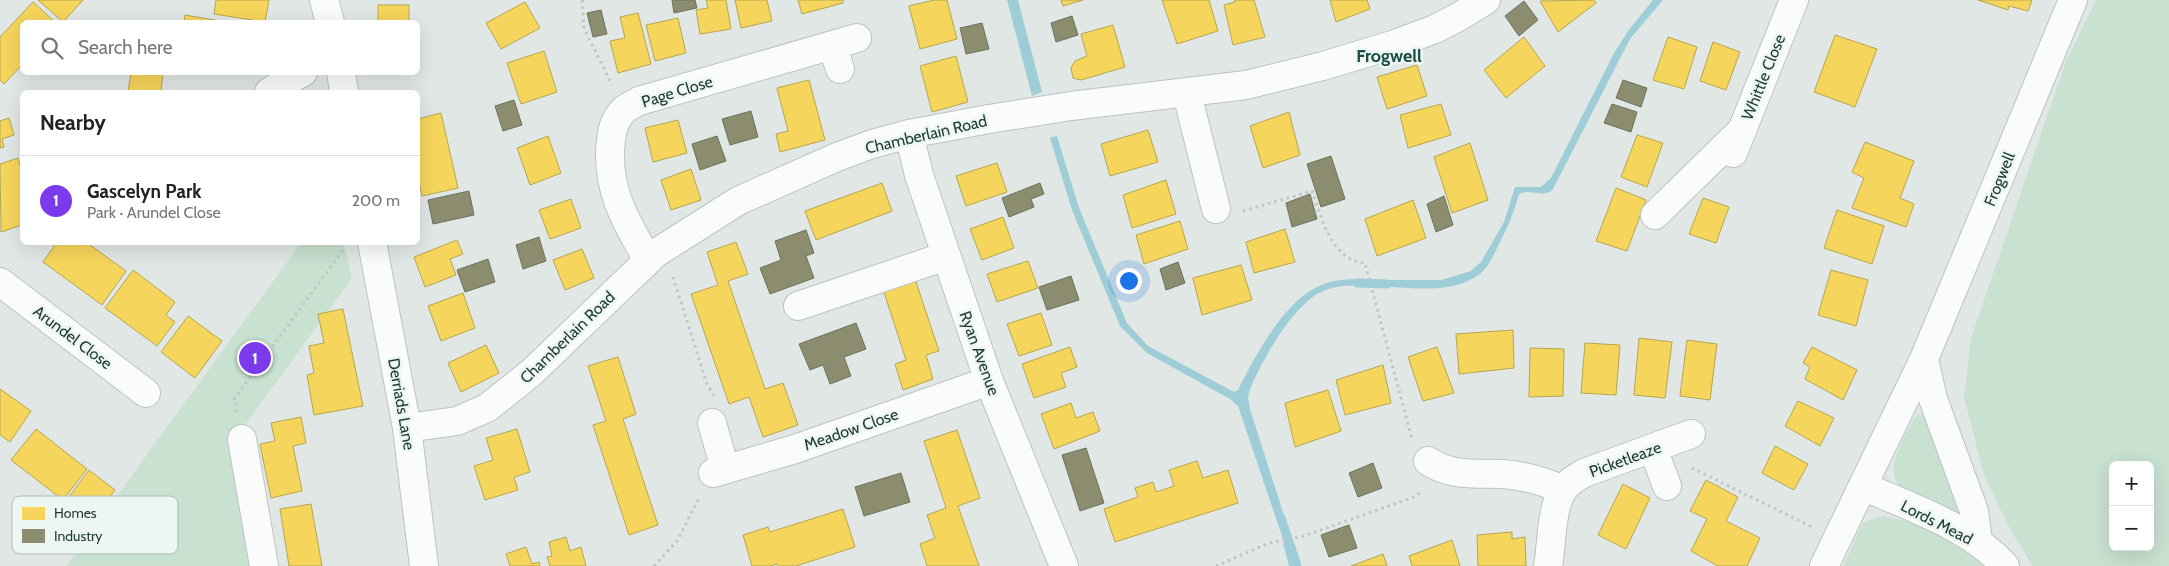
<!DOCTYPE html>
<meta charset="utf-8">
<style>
:root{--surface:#fff;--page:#f6f6f6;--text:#222;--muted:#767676;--line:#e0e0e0;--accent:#7c3aed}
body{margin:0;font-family:Cabin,sans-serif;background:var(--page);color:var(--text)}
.controls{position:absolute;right:15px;bottom:15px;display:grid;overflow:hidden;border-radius:8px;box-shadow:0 5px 20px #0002}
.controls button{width:45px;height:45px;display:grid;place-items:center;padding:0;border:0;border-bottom:1px solid var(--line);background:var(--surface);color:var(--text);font:25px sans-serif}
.you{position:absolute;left:1128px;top:280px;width:18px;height:18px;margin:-12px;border:4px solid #fff;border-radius:50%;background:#1a73e8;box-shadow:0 0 0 8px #1a73e833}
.badge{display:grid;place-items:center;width:32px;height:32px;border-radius:50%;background:var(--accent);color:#fff;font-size:16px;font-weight:700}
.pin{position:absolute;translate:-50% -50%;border:2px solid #fff;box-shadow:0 1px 5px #0006}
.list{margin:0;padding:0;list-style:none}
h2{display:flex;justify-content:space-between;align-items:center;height:65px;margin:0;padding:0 20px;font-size:21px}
h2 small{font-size:16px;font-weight:400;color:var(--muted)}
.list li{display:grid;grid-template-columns:32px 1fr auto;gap:15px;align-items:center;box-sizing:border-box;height:90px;padding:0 20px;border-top:1px solid var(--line)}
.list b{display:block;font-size:19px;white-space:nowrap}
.list p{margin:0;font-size:16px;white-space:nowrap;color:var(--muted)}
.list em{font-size:16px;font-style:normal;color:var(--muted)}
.icon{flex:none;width:28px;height:28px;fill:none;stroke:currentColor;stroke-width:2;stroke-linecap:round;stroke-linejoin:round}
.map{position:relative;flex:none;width:2169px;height:566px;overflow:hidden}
.search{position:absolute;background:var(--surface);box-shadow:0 5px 20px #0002;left:20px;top:20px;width:400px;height:55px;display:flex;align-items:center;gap:12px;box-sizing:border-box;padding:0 18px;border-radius:8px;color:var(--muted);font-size:19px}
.panel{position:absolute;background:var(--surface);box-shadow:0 5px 20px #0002;left:20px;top:90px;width:400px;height:155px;border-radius:8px}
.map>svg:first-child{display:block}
.green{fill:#c8e1d1;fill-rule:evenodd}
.water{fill:#9eccd7}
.homes{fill:#f6d55c;stroke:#b5a650}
.industry{fill:#8c8c6e;stroke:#6b735d}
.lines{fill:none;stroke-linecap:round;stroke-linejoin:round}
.stream{stroke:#9eccd7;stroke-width:9}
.minor-casing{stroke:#bdc3c1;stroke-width:30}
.path{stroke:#bec7c5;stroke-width:3;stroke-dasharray:2.5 4;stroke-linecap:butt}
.minor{stroke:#fafbfb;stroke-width:28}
.labels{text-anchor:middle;stroke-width:5;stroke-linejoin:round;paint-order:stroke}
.street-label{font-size:16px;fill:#1e3934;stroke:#edf6f2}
.neighbourhood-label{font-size:18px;font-weight:bold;fill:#1a4c43;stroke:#edf6f2}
.key{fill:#edf6f2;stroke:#afbdb9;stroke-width:1}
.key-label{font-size:14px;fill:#1e3934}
</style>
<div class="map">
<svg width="2169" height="566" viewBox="0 0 2169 566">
<rect width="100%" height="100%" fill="#e0e7e4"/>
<path class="green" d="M2096,0h73v566h-136l-23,-37 -26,-54 -20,-78 7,-59 94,-274zM2113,465h37v82h-37z
M301,243h43l8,35 -117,161 21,127h-190z
M1919,414l6,2 34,94 -2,2h-5c-14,-6 -34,-11 -47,-20 -26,-19 0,-55 10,-75z
M1883,516l30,7 69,35 8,8h-147l20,-43z"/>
<path class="water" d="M1007,0h11l24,92 -10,4z
M1653,0h10l-33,39 -77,150c-9,10 -23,-1 -34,5 -5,18 -11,33 -20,50 -5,10 -10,22 -18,29 -28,23 -74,14 -106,13l-1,-6h67l30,-9 10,-9 23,-40 11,-35h26l10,-9 63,-125 14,-22z
M1057,136l22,72 48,115 21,23 86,46 4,-2c17,-34 48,-93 86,-106 13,-5 28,-5 42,-5l1,7c-14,-1 -28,-1 -41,4 -31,10 -66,73 -77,102l-1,6 2,11 38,119 -8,2 -42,-124 -8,-7 -83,-46 -27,-27 -48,-116 -22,-72z
M1293,540l7,23 1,3h-12l-6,-23z"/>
<path class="homes" d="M38,0h45l-20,22z
M216,0h53l-4,22 -51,-8z
M706,0h20l5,29 -31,5 -4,-24 12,-2z
M735,0h32l5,21 -31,7z
M798,0h45v3l-41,11z
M934,0h13l10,39 -37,10 -11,-43z
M1061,0h22l-20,6z
M1162,0h47l9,31 -41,13z
M1234,0h20l11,37 -32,8 -9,-40 11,-3z
M1330,0h37l3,9 -34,13z
M1594,0l2,3 -38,29 -18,-31z
M1978,0h54l-4,11 -19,-5 -1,4z
M33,2l22,20h-33v43l-18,19 -4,-4v-43z
M525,2l15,26 -39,21 -15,-26z
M378,5h31v17h-31z
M638,13l13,51 -33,9 -8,-32 15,-3 -5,-21z
M185,15l35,6v1h-36z
M678,18l8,35 -31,8 -9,-36z
M1113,25l12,42 -44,13 -8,-2 -2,-10 4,-7 12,-5 -6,-22z
M1835,35l42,14 -22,58 -41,-15z
M1524,37l21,29 -39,32 -22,-28z
M1668,37l29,10 -13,42 -31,-9z
M1713,42l27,10 -14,38 -26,-9z
M544,51l13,41 -36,12 -14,-41z
M956,56l12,46 -36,10 -12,-46z
M1417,65l10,31 -40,13 -10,-32z
M131,72h32l-2,19 8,1h-41z
M809,80l16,60 -45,12 -4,-18 12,-3 -11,-43z
M1441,104l10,31 -43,13 -8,-33z
M1289,112l11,43 -37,13 -13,-42z
M441,113l17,75 -36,8 -4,-20v-57z
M9,118l5,17 -12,4 2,8 -4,1v-27z
M678,120l9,33 -34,9 -8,-34z
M1148,130l10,32 -48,14 -9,-32z
M1637,135l26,8 -16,44 -26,-10z
M548,136l13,37 -31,12 -13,-37z
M1865,142l49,19 -14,37 14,6 -8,23 -54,-19 12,-30 -12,-6z
M1470,143l18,57 -36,13 -18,-56z
M18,158l4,14v53l-21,7 -1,-68z
M997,163l10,29 -41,14 -10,-30z
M691,169l10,31 -30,10 -10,-30z
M1166,180l10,34 -44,14 -9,-33z
M882,183l10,28 -76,29 -11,-29z
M1616,188l30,12 -19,51 -31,-10z
M1703,198l26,9 -13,36 -27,-9z
M571,199l10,29 -31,11 -11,-29z
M1413,200l13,38 -49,18 -12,-37z
M1837,210l47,16 -12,38 -48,-16z
M1003,217l11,31 -32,12 -12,-31z
M1180,221l8,28 -44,15 -8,-29z
M1285,229l10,33 -41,11 -8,-31z
M457,240l6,14 -13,5 6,16 -31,12 -11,-30z
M57,242h29l40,29 -24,34 -59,-43z
M736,242l12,32 -20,7 37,108 18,-6 15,42 -35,12 -14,-40 -20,7 -38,-110 27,-9 -11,-33z
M582,249l12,29 -29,12 -12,-30z
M1028,261l10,27 -41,14 -10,-28z
M1241,265l11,35 -50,15 -9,-37z
M133,270l42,32 -9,13 9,7 -18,24 -52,-38z
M1831,270l37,10 -12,46 -38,-11z
M913,273l26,78 -13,4 7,24 -30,11 -8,-26 11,-4 -25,-77z
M463,293l12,35 -34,13 -13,-35z
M343,309l20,97 -49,9 -7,-40 7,-2 -5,-27 15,-3 -6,-29z
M1041,313l11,32 -33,11 -12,-32z
M188,316l34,25 -27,37 -34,-26z
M1513,330l1,38 -55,6 -3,-40z
M1639,338l33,4 -7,56 -31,-3z
M1687,340l30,4 -7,56 -30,-4z
M1585,343l35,2 -4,50 -35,-2z
M486,345l13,28 -38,19 -13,-29z
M1070,347l7,20 -16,6 5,14 -32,11 -12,-34z
M1437,347l17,46 -31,8 -15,-44z
M1812,347l45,23 -14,30 -38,-21 5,-12 -7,-4z
M1530,348l34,1 -1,47 -34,1z
M618,357l18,57 -13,5 35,106 -29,10 -36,-110 13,-4 -18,-55z
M1383,365l8,38 -46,12 -9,-35z
M0,389l31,22 -21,31 -10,-7z
M1328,390l13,41 -46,16 -10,-44z
M1798,401l36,17 -14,28 -35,-20z
M1071,403l5,15 17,-6 7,19 -46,18 -13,-35z
M301,417l5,26 -13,3 9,45 -31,7 -11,-54 15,-3 -4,-18z
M36,429l51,40 -24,31 -52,-40z
M517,429l13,43 -16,5 4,13 -33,10 -11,-34 19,-6 -7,-22z
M957,430l23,68 -22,8 21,60h-52l-7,-22 15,-6 -8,-23 19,-7 -22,-67z
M1775,446l33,18 -14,26 -32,-17z
M1197,461l6,17 25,-8 10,33 -123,39 -11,-33 34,-12 -3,-9 18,-6 3,10 18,-6 -5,-16z
M89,470l26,20 -23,31 -4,-3 -8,11 -19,-14 8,-10 -4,-3z
M1706,480l32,17 -12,24 34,17 -13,28h-29l-27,-15 16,-32 -17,-8z
M1623,484l27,14 -24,51 -28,-14z
M311,504l11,62h-33l-9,-57z
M843,509l12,38 -59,19h-18l-1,-2 -7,2h-18l-9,-31 25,-8 2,5z
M1512,532v7l13,-2 1,29h-48l-1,-31z
M566,537l4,14 11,-4 5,19h-36l-3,-9 5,-1 -3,-14z
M1452,540l8,26h-48l-3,-10z
M526,547l6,17 7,-2 1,4h-30l-4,-12z
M1383,554l4,12h-36z"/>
<path class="industry" d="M672,0h23l2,8 -23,5z
M1524,1l14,19 -19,16 -14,-20z
M601,10l6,24 -14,3 -6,-24z
M1072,16l6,19 -22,7 -5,-19z
M982,23l7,26 -23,5 -6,-26z
M1623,80l24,8 -6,19 -25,-9z
M514,100l8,25 -19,6 -8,-25z
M1612,104l25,8 -6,20 -27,-9z
M751,111l7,26 -28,8 -8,-26z
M717,136l9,25 -26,9 -8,-26z
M1331,156l14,43 -24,8 -14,-43z
M1040,183l4,11 -13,5 3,8 -25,10 -7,-19z
M469,191l5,24 -41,9 -5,-24z
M1310,194l7,25 -25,8 -6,-24z
M1444,196l9,29 -17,7 -9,-28z
M806,230l8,23 -8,3 8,22 -44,16 -10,-26 21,-8 -6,-19z
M539,237l7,24 -23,8 -7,-24z
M488,259l7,23 -30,10 -8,-22z
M1178,262l7,21 -19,7 -6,-21z
M1071,276l8,24 -32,10 -8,-23z
M856,323l10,26 -22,8 7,19 -21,8 -7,-19 -13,5 -11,-26z
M1086,448l18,55 -24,8 -18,-56z
M1373,463l9,25 -24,9 -9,-24z
M901,473l9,29 -46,14 -9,-29z
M1349,525l8,23 -28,9 -8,-22z"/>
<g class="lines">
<path class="stream" d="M1357,283l30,1
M1281,518l16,48"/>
<g class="minor-casing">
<path id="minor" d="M324,0l6,22
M832,45l8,24
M341,72l3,20
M269,92l34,-20
M1187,94l29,115
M909,134l10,41 70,206 75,185
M1733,153l61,-153
M1655,215l86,-84
M372,242l35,186 17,138
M648,260c-23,-39 -43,-74 -37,-120 1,-11 5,-23 14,-31 4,-3 9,-5 14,-8l218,-63
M0,282l146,111
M798,306l148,-50
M1924,359l9,40 41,112 4,30
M712,423l13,46
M407,428l50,-7 30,-13 44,-35 125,-120 82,-52 99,-44 35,-13 37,-10 80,-15 82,-13 175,-21 77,-19 69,-21 43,-16 25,-13 26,-16
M242,439l22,127
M1653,449l14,37
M1428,461c24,16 48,12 75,13 21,2 40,6 59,16
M713,473l82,-24 194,-68
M1863,486c48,22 106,40 142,80
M1548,566c4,-21 3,-59 15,-76 5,-8 13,-12 21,-17l107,-39
M1824,566l100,-207 149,-359"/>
</g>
<path class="path" d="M582,0l2,28 28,57
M1243,211l69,-20c9,26 20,70 53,72l47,176
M673,277l34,107 7,12
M237,412l-3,-13 110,-150
M1692,468l120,59
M654,566l23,-25 22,-43
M1216,566l53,-23 35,-7 110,-39 8,-6"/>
<use href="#minor" class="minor"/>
</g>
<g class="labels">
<g class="street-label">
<text transform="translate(1763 77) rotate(-68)" y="6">Whittle Close</text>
<text transform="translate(677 91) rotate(-17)" y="6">Page Close</text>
<text transform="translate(926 134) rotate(-13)" y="6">Chamberlain Road</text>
<text transform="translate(1999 179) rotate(-68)" y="6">Frogwell</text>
<text transform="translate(73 337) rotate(37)" y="6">Arundel Close</text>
<text transform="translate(567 337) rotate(-44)" y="6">Chamberlain Road</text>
<text transform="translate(980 353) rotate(70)" y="6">Ryan Avenue</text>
<text transform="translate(402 404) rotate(80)" y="6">Derriads Lane</text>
<text transform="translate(851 429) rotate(-19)" y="6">Meadow Close</text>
<text transform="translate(1625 459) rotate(-20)" y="6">Picketleaze</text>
<text transform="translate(1937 522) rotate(27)" y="6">Lords Mead</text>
</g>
<g class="neighbourhood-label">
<text x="1389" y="62">Frogwell</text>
</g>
</g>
<rect x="12" y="496" width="166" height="58" rx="8" class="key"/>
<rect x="22" y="507" width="23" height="13" fill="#f6d55c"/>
<rect x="22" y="529" width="23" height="14" fill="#8c8c6e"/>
<g class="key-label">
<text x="54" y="518">Homes</text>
<text x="54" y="541">Industry</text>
</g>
</svg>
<div class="controls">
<button>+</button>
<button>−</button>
</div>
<div class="you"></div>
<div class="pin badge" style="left:255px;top:358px">1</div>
<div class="search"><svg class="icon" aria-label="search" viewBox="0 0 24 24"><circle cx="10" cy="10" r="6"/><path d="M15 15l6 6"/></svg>Search here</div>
<section class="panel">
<h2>Nearby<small></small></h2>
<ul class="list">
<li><span class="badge">1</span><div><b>Gascelyn Park</b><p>Park · Arundel Close</p></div><em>200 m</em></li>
</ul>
</section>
</div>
